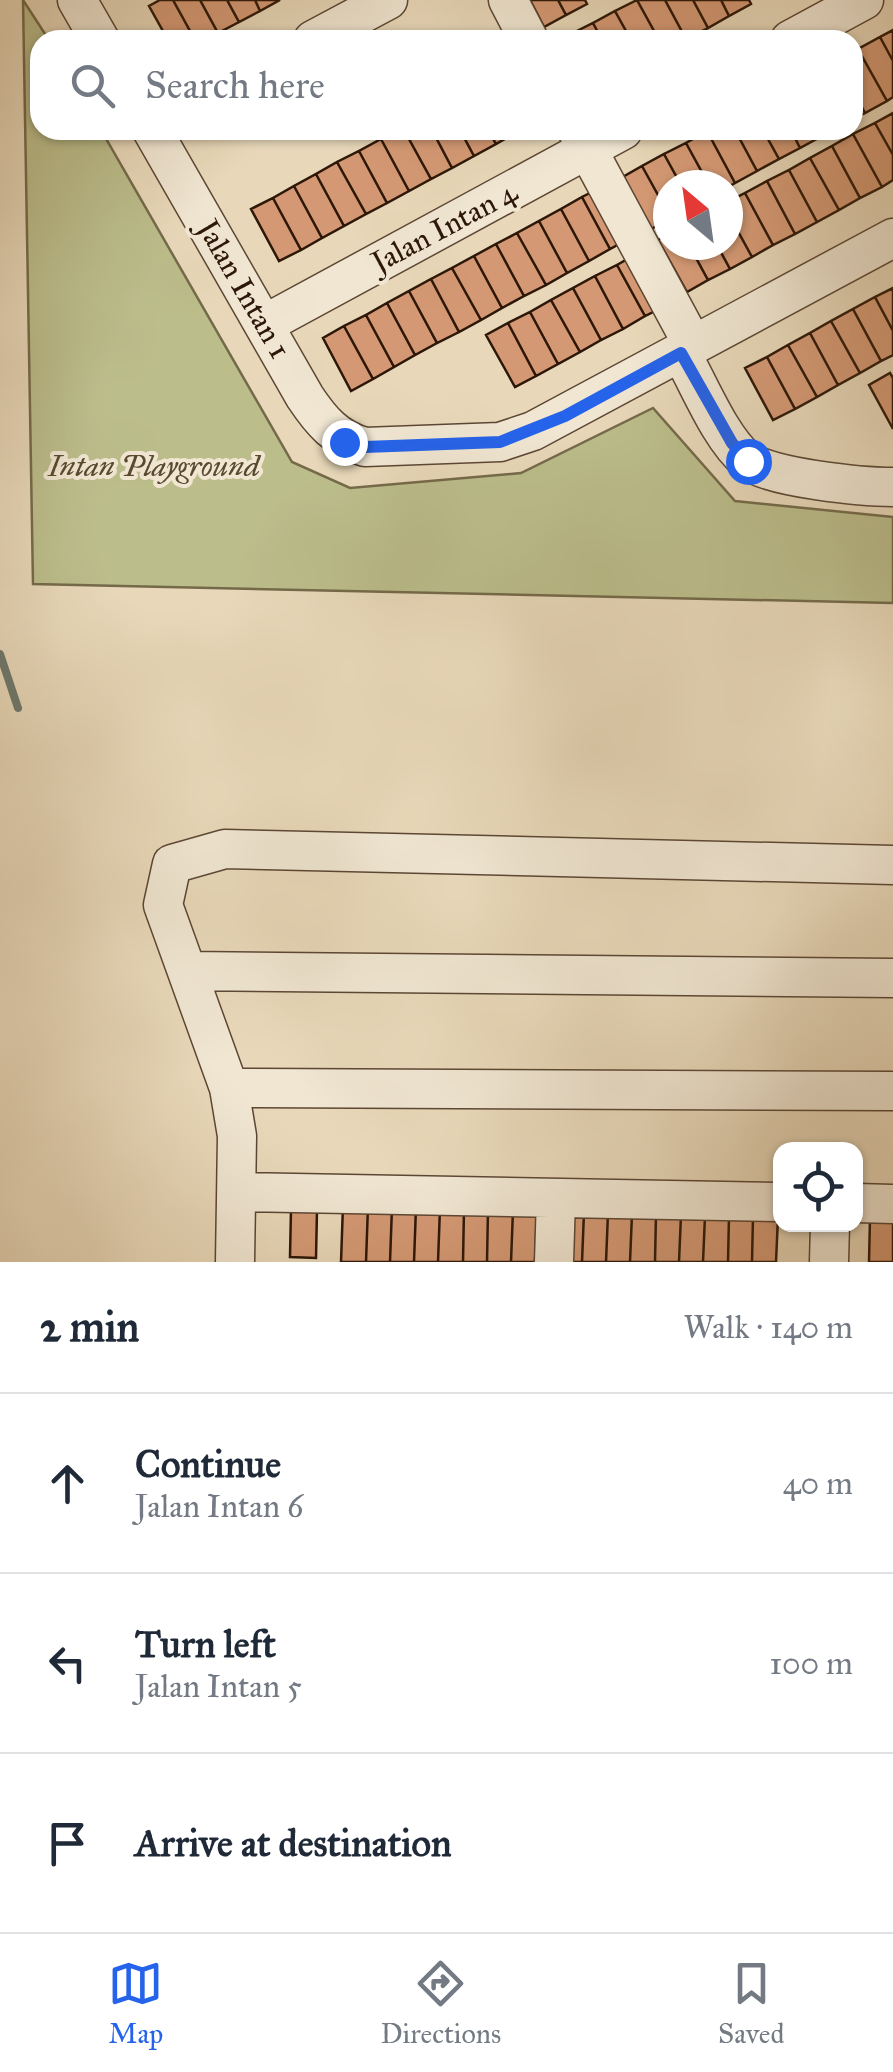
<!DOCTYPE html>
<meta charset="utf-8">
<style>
:root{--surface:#fff;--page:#f6f6f7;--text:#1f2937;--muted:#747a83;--line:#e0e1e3;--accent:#2563eb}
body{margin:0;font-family:"IM FELL Great Primer",serif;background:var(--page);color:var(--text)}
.controls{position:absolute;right:30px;bottom:30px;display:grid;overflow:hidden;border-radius:20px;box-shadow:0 2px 8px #0004}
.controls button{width:90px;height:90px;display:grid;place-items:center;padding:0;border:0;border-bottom:2px solid var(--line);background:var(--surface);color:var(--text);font:50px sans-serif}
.compass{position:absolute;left:653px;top:170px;width:90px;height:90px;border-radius:50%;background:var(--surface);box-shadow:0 2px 8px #0004;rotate:331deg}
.stop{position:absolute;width:30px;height:30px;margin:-22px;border:8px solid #2563eb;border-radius:50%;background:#fff}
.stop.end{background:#2563eb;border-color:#fff;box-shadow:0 2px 10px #0008}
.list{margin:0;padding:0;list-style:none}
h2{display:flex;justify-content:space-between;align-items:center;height:130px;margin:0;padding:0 40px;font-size:42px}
h2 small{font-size:32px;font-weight:400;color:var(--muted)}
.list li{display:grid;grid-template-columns:65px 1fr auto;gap:30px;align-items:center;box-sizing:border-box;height:180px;padding:0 40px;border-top:2px solid var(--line)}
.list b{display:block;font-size:38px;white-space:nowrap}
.list p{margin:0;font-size:32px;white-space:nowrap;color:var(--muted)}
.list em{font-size:32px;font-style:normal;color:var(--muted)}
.icon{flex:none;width:55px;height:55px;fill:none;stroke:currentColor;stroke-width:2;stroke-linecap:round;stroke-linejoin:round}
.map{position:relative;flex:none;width:893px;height:1262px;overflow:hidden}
.search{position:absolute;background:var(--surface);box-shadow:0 2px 8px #0004;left:30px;right:30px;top:30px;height:110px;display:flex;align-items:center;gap:25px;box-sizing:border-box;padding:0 35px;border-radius:30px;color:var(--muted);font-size:38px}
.sheet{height:670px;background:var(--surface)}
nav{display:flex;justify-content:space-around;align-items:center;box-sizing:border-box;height:140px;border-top:2px solid var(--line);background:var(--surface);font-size:28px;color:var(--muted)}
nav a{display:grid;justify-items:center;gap:5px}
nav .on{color:var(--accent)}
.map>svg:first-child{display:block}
.green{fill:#bbbd8b;stroke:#746a4a;stroke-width:2.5}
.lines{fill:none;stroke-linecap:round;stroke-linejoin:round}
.stream{stroke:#6d786d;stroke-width:8}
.building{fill:#d49974;stroke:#2d1708;stroke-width:2.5}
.minor-casing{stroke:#5c4734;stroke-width:41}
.minor{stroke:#f0e6d2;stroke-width:38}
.route{stroke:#2563eb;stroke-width:12}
.labels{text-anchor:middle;stroke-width:8;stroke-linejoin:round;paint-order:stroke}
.street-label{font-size:30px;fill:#2d1708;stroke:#f0e6d2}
.park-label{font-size:30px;font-style:italic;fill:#58492f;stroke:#f0e6d2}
</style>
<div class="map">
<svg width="893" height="1262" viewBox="0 0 893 1262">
<rect width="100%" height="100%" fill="#e8d8b9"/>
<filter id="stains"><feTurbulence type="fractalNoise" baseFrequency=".002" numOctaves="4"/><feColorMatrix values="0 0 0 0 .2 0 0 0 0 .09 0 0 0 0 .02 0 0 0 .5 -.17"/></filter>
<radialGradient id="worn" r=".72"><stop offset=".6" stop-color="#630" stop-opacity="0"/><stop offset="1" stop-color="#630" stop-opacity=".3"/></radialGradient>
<path class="green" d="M23,0l26,40h-9v90h61l191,332 58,26 171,-15 132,-65 82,93 158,16v86l-860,-19z"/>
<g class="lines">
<path class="stream" d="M0,654l18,54"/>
</g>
<path class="building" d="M160,0h13l22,40h-27l-19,-34z
M173,0h27l18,33 -12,7h-11z
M200,0h27l12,22 -21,11z
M227,0h28l5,11 -21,11z
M255,0h25l-20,11z
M530,0h28l8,15 -22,12z
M558,0h27l2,4 -21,11z
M637,0l22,40h-28l-16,-29z
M637,0h28l21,39 -27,1z
M665,0h28l15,28 -22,11z
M693,0h28l8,16 -21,12z
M721,0h28l2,4 -22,12z
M615,11l16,29h-29l-9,-17z
M593,23l9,17h-28l-3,-6z
M893,30v31l-13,-24z
M880,37l13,24v36l-6,4 -29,-52z
M858,49l29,52 -22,12 -12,-22v-39z
M853,91l12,22 -12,6z
M893,113v42l-18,-32z
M875,123l18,32v25l-11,7 -29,-53z
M397,130h7l27,49 -22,12 -28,-52z
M404,130h28l20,38 -21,11z
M432,130h28l14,26 -22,12z
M460,130h28l8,14 -22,12z
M488,130h28l1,2 -21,12z
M735,130h28l16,29 -22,12z
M735,130l22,41 -22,12 -28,-52z
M763,130h28l9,18 -21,11z
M791,130h28l3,6 -22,12z
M707,131l28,52 -7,4 -19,-2 -23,-42z
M853,134l29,53 -22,11 -28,-52z
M381,139l28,52 -22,12 -28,-52z
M686,143l23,42h-28l-17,-31z
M832,146l28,52 -21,12 -29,-52z
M359,151l28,52 -21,11 -29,-52z
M664,154l17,31h-13v28l-26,-47z
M810,158l29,52 -22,12 -28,-52z
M337,162l29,52 -22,12 -28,-52z
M642,166l26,47v7l-19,10 -28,-52z
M789,170l28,52 -22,12 -28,-53z
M316,174l28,52 -22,12 -28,-52z
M767,181l28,53 -22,11 -28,-52z
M294,186l28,52 -21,12 -28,-52z
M604,186l28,51 -22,12 -28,-52z
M745,193l28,52 -21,12 -24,-44v-11z
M582,197l28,52 -21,12 -28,-52z
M273,198l28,52 -22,11 -28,-52z
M561,209l28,52 -22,12 -28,-52z
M728,213l24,44 -22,12 -13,-24h11z
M539,221l28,52 -21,12 -29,-52z
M517,233l29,52 -22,11 -28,-52z
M668,235v10h21l19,35 -21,12 -29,-52z
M496,244l28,52 -22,12 -28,-52z
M689,245h28l13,24 -22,11z
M638,253l29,52 -22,11 -28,-51z
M474,256l28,52 -21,12 -29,-52z
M617,265l28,51 -22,13 -28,-53z
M452,268l29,52 -22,12 -28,-53z
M595,276l28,53 -22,11 -28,-52z
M431,279l28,53 -22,11 -28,-52z
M573,288l28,52 -21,12 -29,-52z
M893,288v43l-18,-34z
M409,291l28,52 -22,12 -28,-52z
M875,297l18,34v24l-12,6 -28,-52z
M551,300l29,52 -22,12 -28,-52z
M387,303l28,52 -21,12 -28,-52z
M853,309l28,52 -21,12 -29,-52z
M530,312l28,52 -22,12 -28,-53z
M366,315l28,52 -21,12 -29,-53z
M831,321l29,52 -22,12 -28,-52z
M508,323l28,53 -21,11 -29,-52z
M344,326l29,53 -22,12 -28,-53z
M810,333l28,52 -21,12 -29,-52z
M788,345l29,52 -22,12 -28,-52z
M767,357l28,52 -22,11 -28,-52z
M890,373l3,5v51l-24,-44z
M343,1205l25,1 -2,56h-25z
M368,1206l24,1 -2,55h-24z
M392,1207h24l-2,55h-24z
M416,1207l24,1 -2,54h-24z
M440,1208l24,1 -1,53h-25z
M291,1209l26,1 -1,48 -26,-1z
M464,1209h24l-1,53h-24z
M488,1209l25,1 -2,52h-24z
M513,1210h24l-2,52h-24z
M559,1212h25l-2,50h-24z
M584,1212l24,1 -2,49h-24z
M608,1213l24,1 -2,48h-24z
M632,1214h24l-1,48h-25z
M656,1214l25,1 -2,47h-24z
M681,1215l24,1 -2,46h-24z
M705,1216h24l-1,46h-25z
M729,1216l24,1 -1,45h-24z
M753,1217h25l-2,45h-24z
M870,1218h23v44h-24z"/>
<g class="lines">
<g class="minor-casing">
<path id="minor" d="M77,0l23,40
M508,0l21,40
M313,40l75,-40
M790,40l74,-40
M152,130l153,267c16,24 31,42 60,50l135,-5 33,-11 360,-193
M577,130l116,215
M265,324l358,-194
M681,353c18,31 39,85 66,107 21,18 117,27 146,27
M188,971l705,7
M229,1088l664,3
M237,1192l543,10
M856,1203l37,1
M235,1262l2,-126 -8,-48 -66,-183 9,-41 53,-15 668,16
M554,1262l2,-64
M829,1262l1,-38"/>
</g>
<use href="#minor" class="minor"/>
</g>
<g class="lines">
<path class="route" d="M344,442l21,5 135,-5 65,-26 116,-63 51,90 16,18"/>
</g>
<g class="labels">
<g class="street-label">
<text transform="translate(444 227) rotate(-28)" y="10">Jalan Intan 4</text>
<text transform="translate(244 289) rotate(60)" y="10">Jalan Intan 1</text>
</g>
<g class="park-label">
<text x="154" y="476">Intan Playground</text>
</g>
</g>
<rect width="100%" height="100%" filter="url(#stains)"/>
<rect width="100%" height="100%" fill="url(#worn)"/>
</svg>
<div class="controls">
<button><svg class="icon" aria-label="locate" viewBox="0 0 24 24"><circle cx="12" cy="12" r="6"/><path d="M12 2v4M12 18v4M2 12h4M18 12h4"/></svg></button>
</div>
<svg class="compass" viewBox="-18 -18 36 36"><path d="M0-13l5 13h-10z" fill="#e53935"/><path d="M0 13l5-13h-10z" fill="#747a83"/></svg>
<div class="stop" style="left:748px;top:461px"></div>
<div class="stop end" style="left:344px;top:442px"></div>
<div class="search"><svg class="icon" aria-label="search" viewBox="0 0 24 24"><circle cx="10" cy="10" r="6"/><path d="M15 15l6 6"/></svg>Search here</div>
</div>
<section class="sheet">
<h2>2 min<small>Walk · 140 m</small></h2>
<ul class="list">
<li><svg class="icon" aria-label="ahead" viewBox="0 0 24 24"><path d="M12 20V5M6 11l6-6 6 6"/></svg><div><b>Continue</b><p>Jalan Intan 6</p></div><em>40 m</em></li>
<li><svg class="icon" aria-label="left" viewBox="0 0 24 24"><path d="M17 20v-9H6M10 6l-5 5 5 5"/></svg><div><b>Turn left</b><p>Jalan Intan 5</p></div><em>100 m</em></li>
<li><svg class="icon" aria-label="arrive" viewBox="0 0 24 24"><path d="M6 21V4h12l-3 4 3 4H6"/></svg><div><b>Arrive at destination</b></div></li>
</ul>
</section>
<nav>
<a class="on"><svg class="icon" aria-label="map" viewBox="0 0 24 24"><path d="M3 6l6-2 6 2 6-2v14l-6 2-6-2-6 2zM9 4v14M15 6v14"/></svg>Map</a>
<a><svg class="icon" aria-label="directions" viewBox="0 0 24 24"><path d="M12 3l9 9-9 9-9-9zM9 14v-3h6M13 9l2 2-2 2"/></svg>Directions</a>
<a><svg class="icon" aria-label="saved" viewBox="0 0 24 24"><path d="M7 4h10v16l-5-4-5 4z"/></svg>Saved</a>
</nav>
